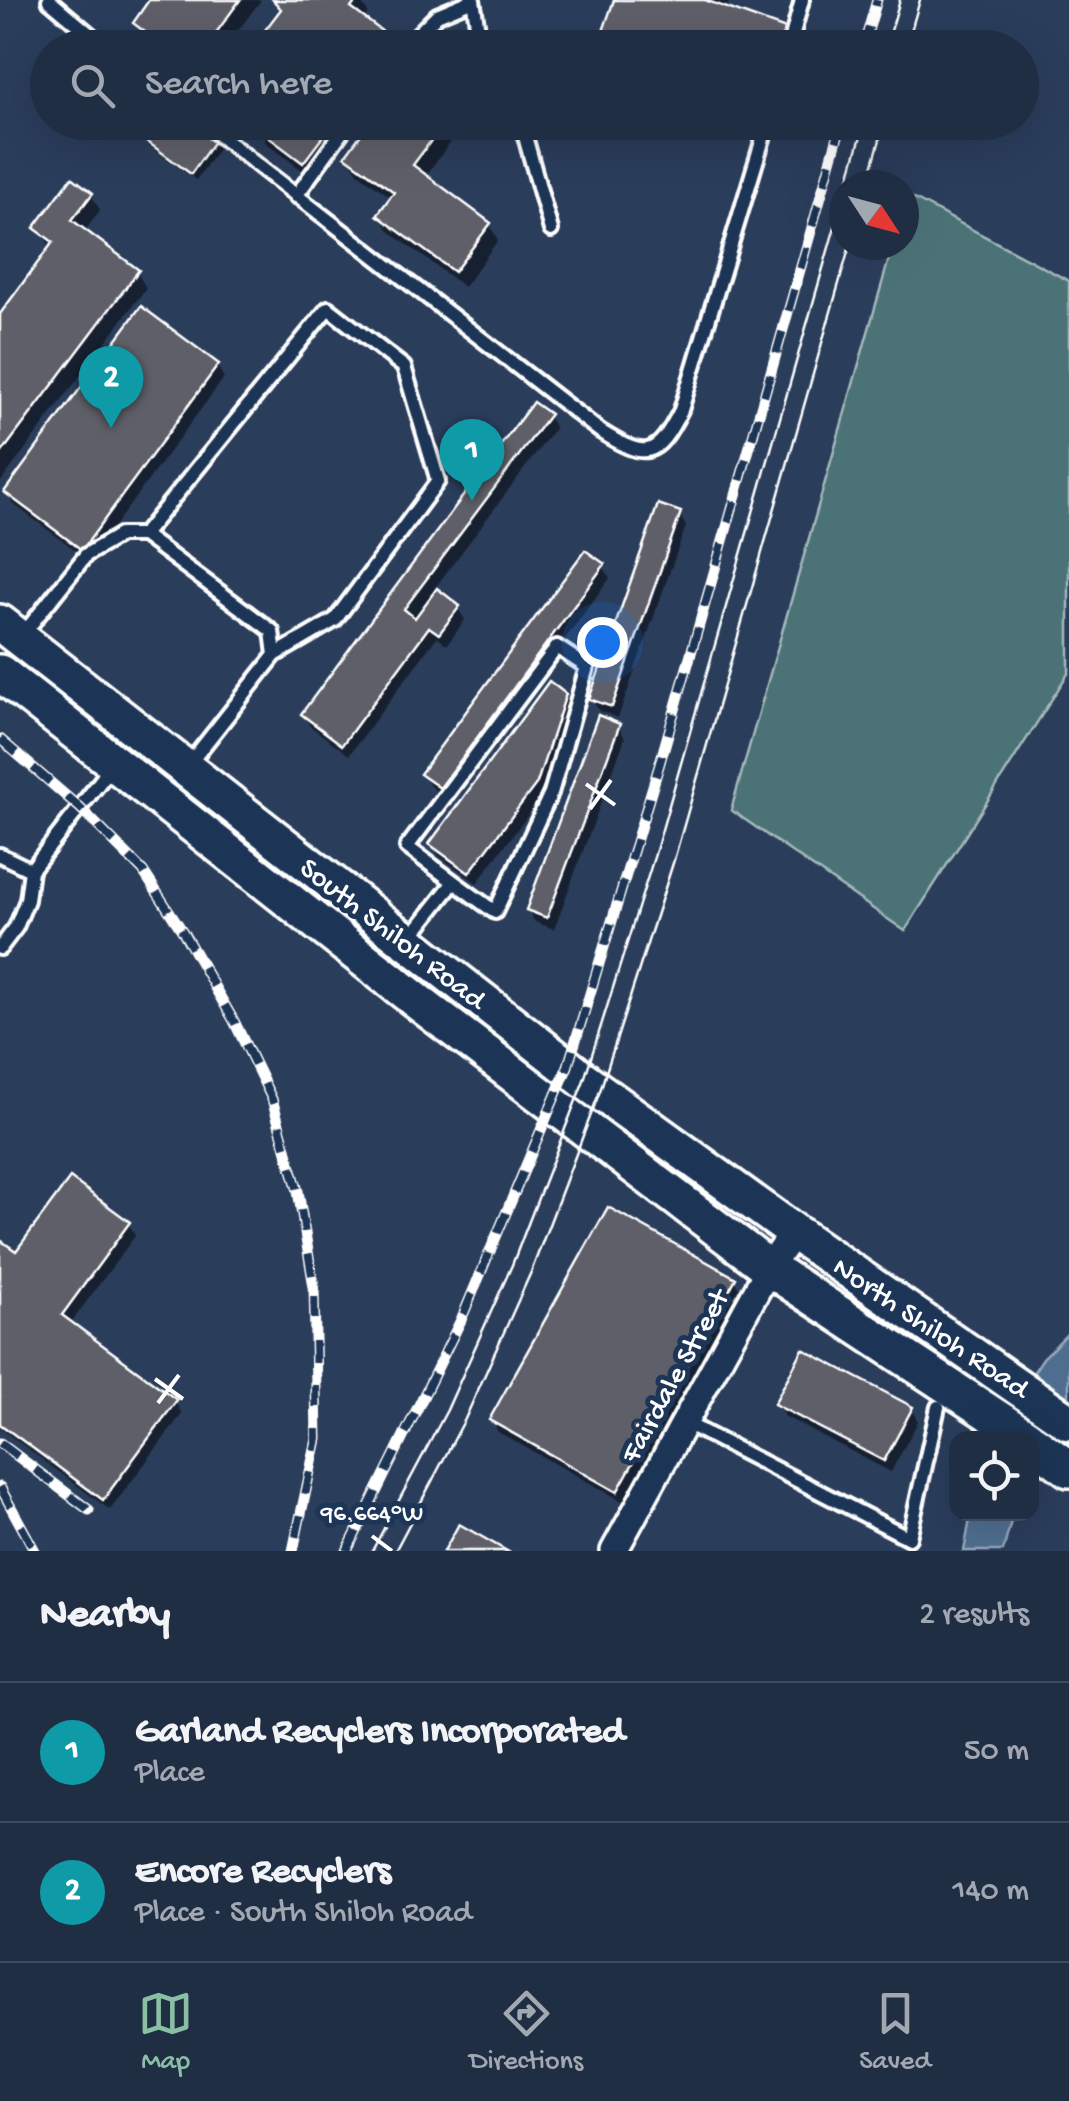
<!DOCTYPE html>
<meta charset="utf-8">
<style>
:root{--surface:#202e44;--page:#2d3a4f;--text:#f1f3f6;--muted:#a2a8b2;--line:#3d4a5d;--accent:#8abfa5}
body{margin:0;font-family:"Gochi Hand",sans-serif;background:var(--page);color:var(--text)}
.controls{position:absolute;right:30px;bottom:30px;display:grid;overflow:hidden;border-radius:20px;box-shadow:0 10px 40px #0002}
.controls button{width:90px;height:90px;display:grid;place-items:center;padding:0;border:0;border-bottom:2px solid var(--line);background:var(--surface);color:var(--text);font:50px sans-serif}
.compass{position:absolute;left:829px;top:170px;width:90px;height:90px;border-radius:50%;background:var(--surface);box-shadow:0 10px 40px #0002;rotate:126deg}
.you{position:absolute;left:602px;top:642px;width:35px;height:35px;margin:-25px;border:8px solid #fff;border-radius:50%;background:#1a73e8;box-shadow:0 0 0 15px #1a73e833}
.badge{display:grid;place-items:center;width:65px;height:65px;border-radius:50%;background:var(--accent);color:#fff;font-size:32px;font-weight:700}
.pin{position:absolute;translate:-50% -82px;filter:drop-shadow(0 2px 5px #0008)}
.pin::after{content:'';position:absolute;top:52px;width:35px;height:30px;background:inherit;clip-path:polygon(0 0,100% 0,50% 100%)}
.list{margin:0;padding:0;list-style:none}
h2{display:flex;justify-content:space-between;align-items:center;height:130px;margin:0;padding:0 40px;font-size:42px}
h2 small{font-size:32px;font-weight:400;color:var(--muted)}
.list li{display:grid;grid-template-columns:65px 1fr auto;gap:30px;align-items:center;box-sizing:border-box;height:140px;padding:0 40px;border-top:2px solid var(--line)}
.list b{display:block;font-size:38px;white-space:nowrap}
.list p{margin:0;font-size:32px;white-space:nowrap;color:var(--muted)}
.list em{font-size:32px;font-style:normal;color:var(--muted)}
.icon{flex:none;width:55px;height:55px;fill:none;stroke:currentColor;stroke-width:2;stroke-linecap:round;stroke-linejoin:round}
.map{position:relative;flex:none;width:1069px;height:1551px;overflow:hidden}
.search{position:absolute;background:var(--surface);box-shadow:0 10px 40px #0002;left:30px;right:30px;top:30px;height:110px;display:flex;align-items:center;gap:25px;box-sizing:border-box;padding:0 35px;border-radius:55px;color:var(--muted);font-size:38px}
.sheet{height:410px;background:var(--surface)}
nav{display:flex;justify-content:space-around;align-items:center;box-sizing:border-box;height:140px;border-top:2px solid var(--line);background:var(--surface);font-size:28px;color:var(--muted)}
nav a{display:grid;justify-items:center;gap:5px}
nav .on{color:var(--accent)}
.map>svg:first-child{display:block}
.green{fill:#4b7377;stroke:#a5b9bb;stroke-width:2.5}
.water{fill:#4f6e8f;stroke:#95a8bc;stroke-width:2.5}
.shadow{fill:#0007}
.building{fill:#5f5f69;stroke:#fff;stroke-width:2.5}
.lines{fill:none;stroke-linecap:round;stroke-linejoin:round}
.lane-casing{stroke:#fff;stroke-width:20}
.street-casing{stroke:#fff;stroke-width:32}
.secondary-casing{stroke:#fff;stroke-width:42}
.lane{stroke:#1d3557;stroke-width:12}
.street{stroke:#1d3557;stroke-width:25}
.secondary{stroke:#1d3557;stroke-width:35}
.tram{stroke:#fff;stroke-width:2.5}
.rail-casing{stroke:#fff;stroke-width:11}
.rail{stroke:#1d3557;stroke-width:8;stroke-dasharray:22;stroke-linecap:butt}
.ticks{fill:none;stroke:#fff;stroke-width:4}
.labels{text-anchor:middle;stroke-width:10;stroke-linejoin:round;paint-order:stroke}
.street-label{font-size:30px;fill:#fff;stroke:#1d3557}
.ticks-label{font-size:25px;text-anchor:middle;fill:#fff;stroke:#1d3557;stroke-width:10;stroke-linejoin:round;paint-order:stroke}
</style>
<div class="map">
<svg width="1069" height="1551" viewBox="0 0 1069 1551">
<rect width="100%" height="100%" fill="#2a3d5b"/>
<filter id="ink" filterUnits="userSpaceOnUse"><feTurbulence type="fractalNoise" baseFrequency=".01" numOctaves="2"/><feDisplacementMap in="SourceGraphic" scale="20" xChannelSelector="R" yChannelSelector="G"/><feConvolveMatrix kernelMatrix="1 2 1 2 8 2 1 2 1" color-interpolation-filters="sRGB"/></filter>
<g filter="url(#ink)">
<path class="green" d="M907,195l162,86v391l-164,259 -174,-121 162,-565h11v-38z"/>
<path class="water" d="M1069,1332v65l-37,63v-22h-42l53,-80z
M971,1514h42l-10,37h-39z"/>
<path class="shadow" d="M152,0h109l-36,48h-69l-11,-9 -9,-16z
M276,0h84l8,13 -5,7 33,28h-118l-10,-18 13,-17z
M617,0h113l-4,10 58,21 9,16 -193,1z
M261,122h93l-41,56 -46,-34 -9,-16z
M374,122h91l-40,55 64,47 9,16 -34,47 -75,-56 -9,-16 12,-17 -34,-25 -10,-16z
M145,138l69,3 4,8 -22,31 -47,-34z
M91,194l9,16 -16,22 53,40 9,16 -146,195v-165l52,-70 -15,-20z
M217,366l7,12 -135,182 -76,-56 -6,-12z
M548,416l7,12 -121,161 24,19 7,12 -18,25 -10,-8 -88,118 -39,-29 -6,-12z
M679,514l7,12 -68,192 -19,-7 -7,-12z
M603,566l7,12 -163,221 -17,-13 -7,-12z
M564,696l8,12 -29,87 -66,88 -38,-27 -7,-12z
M618,726l7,12 -71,191 -19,-7 -7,-12z
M129,1224l6,12 -65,88 105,78 7,12 -72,96 -110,-82v-185l16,12z
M734,1280l7,12 -117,210 -126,-70 -6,-12z
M777,1404l134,5 7,12 -27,51 -107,-56z"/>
<path class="building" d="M149,0h91l-35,48h-39l-33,-25z
M273,0h84l-6,8 44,33 -5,7h-106l-19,-18 16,-21z
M614,0h91l81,29 -7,19h-182z
M153,122h39l23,18 -24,34 -49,-36z
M258,122h76l-31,41 -48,-36z
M370,122h75l-32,43 78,58 -37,49 -77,-57 17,-23 -49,-36z
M72,177l21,16 -21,27 67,50 -139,185v-141l53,-72 -19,-14z
M141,306l78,58 -137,186 -78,-58z
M533,402l17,12 -146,195 11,9 22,-30 23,18 -21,28 -10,-7 -87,118 -41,-31z
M658,504l23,8 -69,195 -23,-8z
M585,550l20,14 -165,224 -20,-14z
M549,681l17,13 -29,89 -68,90 -40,-29z
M598,715l22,9 -73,194 -21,-8z
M70,1178l60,44 -68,93 115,85 -74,100 -103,-76v-184l16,11z
M608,1207l128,71 -119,214 -128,-72z
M803,1349l110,58 -29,54 -110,-57z
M459,1524l48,27h-63z"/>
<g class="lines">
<g class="lane-casing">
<path id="lane" d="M49,0l57,48
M404,48l33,-33 36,-15 8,48
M789,48l13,-48
M202,122l398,309c46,29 56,28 81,-21l87,-288
M521,122l30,108
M296,196l53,-74
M143,535l185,-227 76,59 34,114 -103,139 -60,35
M21,637l65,-82 34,-20h23l129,96 3,24 -89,113
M0,855l31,15
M408,940l46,-58 41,30 56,-119 36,-126 -30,-20 -150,200 47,35
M0,948l16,-21 11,-27 4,-30 82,-105
M684,1422l225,116 29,-131"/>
</g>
<g class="street-casing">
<path id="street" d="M614,1551l155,-283 25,-36"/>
</g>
<g class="secondary-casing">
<path id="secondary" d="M0,623l584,457 210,152 275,190
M0,673l422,332 347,263 258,170
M1032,1442l37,27"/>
</g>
<use href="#lane" class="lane"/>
<use href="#street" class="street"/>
<use href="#secondary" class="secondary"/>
<path class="tram" d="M886,48l14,-48
M906,48l14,-48
M847,185l18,-63
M867,185l18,-63
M372,1551l75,-141 65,-145 72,-185 71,-226 189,-659
M395,1551l70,-132 66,-147 69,-181 74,-231 176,-615"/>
<g class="rail-casing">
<path id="rail" d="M863,48l14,-48
M0,739l80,69 63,63 40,61 51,89 38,78 26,92 16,96 3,152 -24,112
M0,1443l89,67
M0,1487l35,64
M347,1551l114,-231 107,-254 91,-300 183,-644"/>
</g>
<use href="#rail" class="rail"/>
</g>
</g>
<path class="ticks" d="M586,784l29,21M590,809l21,-29M155,1379l28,20M158,1403l21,-28M372,1536l20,15"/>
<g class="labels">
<g class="street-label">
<text transform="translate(394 932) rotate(38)" y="10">South Shiloh Road</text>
<text transform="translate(932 1326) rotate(34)" y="10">North Shiloh Road</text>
<text transform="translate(673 1375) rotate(-61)" y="10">Fairdale Street</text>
</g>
</g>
<g class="ticks-label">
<text x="372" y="1520">96.664°W</text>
</g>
</svg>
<div class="controls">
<button><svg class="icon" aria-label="locate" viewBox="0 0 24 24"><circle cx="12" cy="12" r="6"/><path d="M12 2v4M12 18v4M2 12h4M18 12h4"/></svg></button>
</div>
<svg class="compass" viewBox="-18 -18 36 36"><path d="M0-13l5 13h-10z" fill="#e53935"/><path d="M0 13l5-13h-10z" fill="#a2a8b2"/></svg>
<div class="you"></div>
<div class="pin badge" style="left:472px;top:501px;background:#0f9aa8">1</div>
<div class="pin badge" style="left:111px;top:428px;background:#0f9aa8">2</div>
<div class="search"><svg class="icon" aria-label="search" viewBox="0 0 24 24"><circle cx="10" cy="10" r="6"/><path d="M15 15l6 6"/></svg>Search here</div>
</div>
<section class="sheet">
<h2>Nearby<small>2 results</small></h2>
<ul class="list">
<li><span class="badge" style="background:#0f9aa8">1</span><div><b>Garland Recyclers Incorporated</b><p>Place</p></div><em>50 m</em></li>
<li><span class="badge" style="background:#0f9aa8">2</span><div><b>Encore Recyclers</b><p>Place · South Shiloh Road</p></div><em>140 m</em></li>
</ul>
</section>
<nav>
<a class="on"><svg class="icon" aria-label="map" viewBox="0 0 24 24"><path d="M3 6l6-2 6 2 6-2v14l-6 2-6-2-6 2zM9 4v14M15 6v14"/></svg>Map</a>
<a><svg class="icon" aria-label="directions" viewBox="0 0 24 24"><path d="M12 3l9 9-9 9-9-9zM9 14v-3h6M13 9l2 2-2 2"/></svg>Directions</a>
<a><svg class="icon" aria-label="saved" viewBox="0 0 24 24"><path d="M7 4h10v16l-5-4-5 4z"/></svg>Saved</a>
</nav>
